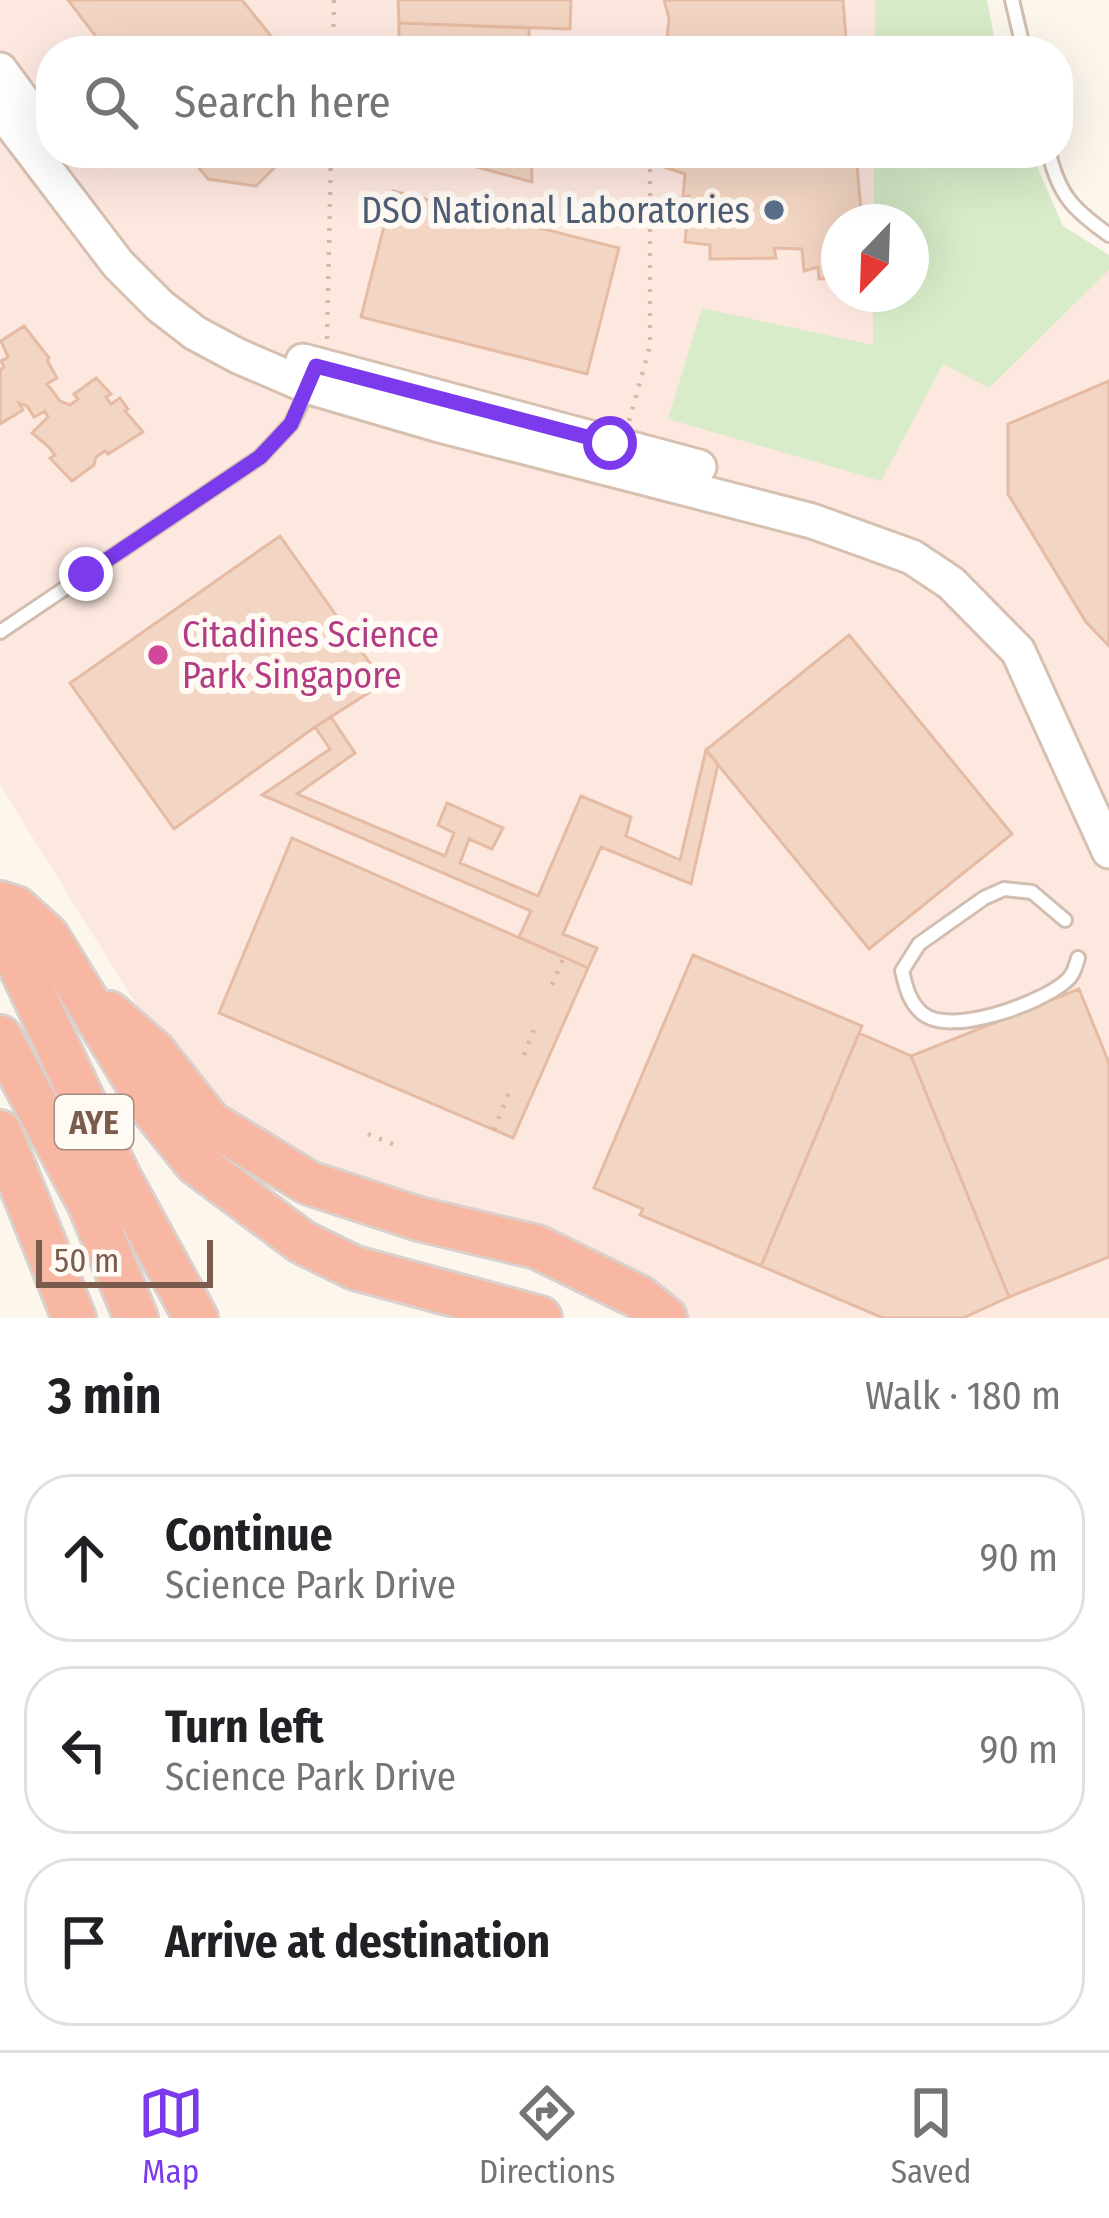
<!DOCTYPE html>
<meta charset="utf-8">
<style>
:root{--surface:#fff;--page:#f2f2f2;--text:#202124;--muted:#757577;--line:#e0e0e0;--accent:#7c3aed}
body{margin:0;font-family:"Fira Sans Condensed",sans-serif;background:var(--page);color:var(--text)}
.compass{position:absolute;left:821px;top:204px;width:108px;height:108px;border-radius:50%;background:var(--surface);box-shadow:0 12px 48px #0002;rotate:203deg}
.scale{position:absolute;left:36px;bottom:30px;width:177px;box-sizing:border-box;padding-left:12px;border:6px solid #7a5c4d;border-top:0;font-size:33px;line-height:42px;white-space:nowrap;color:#7a5c4d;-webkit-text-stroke:9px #fffaf3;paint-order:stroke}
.stop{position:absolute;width:36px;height:36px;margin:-27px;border:9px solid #7c3aed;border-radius:50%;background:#fff}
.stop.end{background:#7c3aed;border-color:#fff;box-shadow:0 3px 12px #0008}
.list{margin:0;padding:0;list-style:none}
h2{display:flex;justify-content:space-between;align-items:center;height:156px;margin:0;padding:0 48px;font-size:51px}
h2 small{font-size:39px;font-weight:400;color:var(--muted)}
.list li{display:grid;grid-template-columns:78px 1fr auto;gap:36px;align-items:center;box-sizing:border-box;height:168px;margin:0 24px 24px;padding:0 24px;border:3px solid var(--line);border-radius:48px}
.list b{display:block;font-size:45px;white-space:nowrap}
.list p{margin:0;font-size:39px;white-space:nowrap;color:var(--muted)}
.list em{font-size:39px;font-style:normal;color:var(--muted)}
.icon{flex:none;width:66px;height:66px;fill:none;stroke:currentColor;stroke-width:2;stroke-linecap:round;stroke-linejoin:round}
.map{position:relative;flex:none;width:1109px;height:1318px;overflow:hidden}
.search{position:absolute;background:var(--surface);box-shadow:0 12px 48px #0002;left:36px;right:36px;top:36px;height:132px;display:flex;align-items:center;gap:30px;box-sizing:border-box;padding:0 42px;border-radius:48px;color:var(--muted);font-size:45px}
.sheet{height:732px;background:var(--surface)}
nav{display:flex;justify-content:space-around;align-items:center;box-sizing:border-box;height:168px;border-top:3px solid var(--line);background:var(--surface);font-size:33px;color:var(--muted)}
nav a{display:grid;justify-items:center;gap:6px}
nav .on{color:var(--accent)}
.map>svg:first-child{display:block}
.commercial{fill:#fde8e0;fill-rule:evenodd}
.green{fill:#d8ecc9}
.building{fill:#f3d5c3;stroke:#e6bba3;stroke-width:3}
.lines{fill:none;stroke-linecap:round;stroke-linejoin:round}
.service-casing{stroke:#d1beb0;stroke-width:18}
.secondary-casing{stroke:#d6c0b0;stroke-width:39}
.motorway-casing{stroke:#dad1cd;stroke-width:48}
.path{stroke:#d9b8a5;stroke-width:4.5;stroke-dasharray:3 9;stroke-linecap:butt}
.service{stroke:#fff;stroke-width:12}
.secondary{stroke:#fff;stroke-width:33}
.motorway{stroke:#f7b7a3;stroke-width:42}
.route{stroke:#7c3aed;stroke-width:15}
.service-dot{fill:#5c6f8a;stroke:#fffaf3;stroke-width:4.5}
.hotel-dot{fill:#d1479c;stroke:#fffaf3;stroke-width:4.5}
.labels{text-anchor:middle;stroke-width:12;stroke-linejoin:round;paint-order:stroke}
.shield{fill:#fffaf3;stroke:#a28b7f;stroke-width:3}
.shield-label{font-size:33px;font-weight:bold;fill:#7a5c4d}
.service-label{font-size:36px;fill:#4e5e75;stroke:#fffaf3;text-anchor:end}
.hotel-label{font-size:36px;fill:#b23c85;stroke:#fffaf3;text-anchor:start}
</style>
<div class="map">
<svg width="1109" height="1318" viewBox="0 0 1109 1318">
<rect width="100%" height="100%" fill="#fdf6ec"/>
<path class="commercial" d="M0,0h981l11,51h-941v102h961l46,81 51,26v1058h-427l-24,-14 -331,-98 -158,-149 -169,-272zM839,222h72v72h-72z"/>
<path class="green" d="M875,0h112l10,51h-122z
M874,153h157l32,73 46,29v15l-120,118 -46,-24 -62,117 -213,-62 34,-111 171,37v-51h38v-72h-37z"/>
<path class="building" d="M68,0h174l41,51h-176z
M398,0h173l-1,29 -171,-6z
M664,0h179l4,51h-181l3,-33z
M399,23l130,5v23h-130z
M187,153h102l-33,33 -48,-7z
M425,153h106l1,29z
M659,153h197l6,69h-23v56l-20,1 -1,-12 -14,4 -2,-22 -28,-1 2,10 -66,1v-14l-25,-3 4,-46 -6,1 2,-23 -27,-9z
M393,191l226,57 -32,126 -226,-57z
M24,326l25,32 -2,2 10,18 -10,6 13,17 10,4 8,-6 -4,-5 22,-16 15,16 -5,3 5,7 9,-6 8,11 -3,2 18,21 -35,22 -3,-3 -9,6 -2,8 -22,16 -22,-23 5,-3 -6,-8 -17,-14 16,-16 -3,-6 -11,6 -7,-11 -8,-3 4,7 -23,14v-54l4,-3 -3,-6 7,-4 -7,-16z
M1109,381v265l-23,-24 -78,-128v-70z
M280,536l104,147 -69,44 -141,102 -104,-146z
M849,635l163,199 -143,115 -163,-199z
M331,717l24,36 -58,41 148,62 9,-23 -16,-8 9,-22 56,25 -11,21 -23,-10 -9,24 78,33 43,-100 50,21 -5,19 54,24 26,-110 12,14 -27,120 -90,-37 -38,87 34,14 -9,20 -69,-31 12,-26 -269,-116 68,-46 -15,-22z
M292,838l296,130 -75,170 -294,-125z
M693,955l169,71 -101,240 -121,-51 3,-6 -49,-21z
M1079,989l30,74v194l-100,40 -98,-241z
M859,1033l52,23 98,241 -46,21h-80l-122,-52z"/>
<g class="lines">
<g class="service-casing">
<path id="service" d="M1012,0l12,51
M1049,153c10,43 25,57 60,82
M0,632l260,-175 31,-33 16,-32
M1065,920l-33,-28 -28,-3 -20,9 -65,46 -17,27c4,16 7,31 20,42 28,24 117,-9 143,-31 8,-6 10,-14 13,-24"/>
</g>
<g class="secondary-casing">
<path id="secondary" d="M0,70l42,57
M0,109l118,155 42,42 35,27 43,23 72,31 126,37 376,97 100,36 39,26 67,68 91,200
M303,361l396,106"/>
</g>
<g class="motorway-casing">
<path id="motorway" d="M0,903l16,5 31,28 108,176 41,51 106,79 53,26 185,50
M0,923l119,254 77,141
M109,1013l45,39 56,71 99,60 110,36 118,28 102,50 26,21
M0,1037l90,168 46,113
M0,1132l74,186"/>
</g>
<path class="path" d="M333,51l1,-51
M327,339l4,-186
M629,421l21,-75v-193
M552,985l12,-28
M524,1055l12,-31
M494,1130l17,-43
M368,1134l32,13"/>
<use href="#service" class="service"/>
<use href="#secondary" class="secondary"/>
<use href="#motorway" class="motorway"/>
</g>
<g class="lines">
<path class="route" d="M86,574l174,-117 31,-33 25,-58 294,77"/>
</g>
<circle class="service-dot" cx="774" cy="210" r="12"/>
<circle class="hotel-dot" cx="158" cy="655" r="12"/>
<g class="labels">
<rect class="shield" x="55" y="1095" width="78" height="54" rx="9"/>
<g class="shield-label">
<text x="94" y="1134">AYE</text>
</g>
<g class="service-label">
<text x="750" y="223">DSO National Laboratories</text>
</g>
<g class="hotel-label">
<text x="182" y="647">Citadines Science<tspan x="182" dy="41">Park Singapore</tspan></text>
</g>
</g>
</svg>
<svg class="compass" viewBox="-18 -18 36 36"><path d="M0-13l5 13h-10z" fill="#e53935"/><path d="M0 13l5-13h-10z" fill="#757577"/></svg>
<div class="scale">50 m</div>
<div class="stop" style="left:610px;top:443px"></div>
<div class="stop end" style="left:86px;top:574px"></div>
<div class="search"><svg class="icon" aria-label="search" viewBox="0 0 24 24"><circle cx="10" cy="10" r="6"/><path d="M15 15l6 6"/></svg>Search here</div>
</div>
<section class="sheet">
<h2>3 min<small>Walk · 180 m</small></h2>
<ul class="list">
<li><svg class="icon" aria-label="ahead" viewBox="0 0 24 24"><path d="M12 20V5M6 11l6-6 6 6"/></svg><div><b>Continue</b><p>Science Park Drive</p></div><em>90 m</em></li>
<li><svg class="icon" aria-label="left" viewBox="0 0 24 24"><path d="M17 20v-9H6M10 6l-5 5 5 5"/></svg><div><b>Turn left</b><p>Science Park Drive</p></div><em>90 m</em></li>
<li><svg class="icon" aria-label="arrive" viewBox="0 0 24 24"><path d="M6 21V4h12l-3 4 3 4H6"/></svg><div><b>Arrive at destination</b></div></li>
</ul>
</section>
<nav>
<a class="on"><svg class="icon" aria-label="map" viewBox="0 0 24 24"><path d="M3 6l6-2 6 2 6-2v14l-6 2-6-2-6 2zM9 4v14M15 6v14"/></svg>Map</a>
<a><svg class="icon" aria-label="directions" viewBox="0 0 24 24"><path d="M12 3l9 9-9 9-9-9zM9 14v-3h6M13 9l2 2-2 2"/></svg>Directions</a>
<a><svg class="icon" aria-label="saved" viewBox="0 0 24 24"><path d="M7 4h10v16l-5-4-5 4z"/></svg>Saved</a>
</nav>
